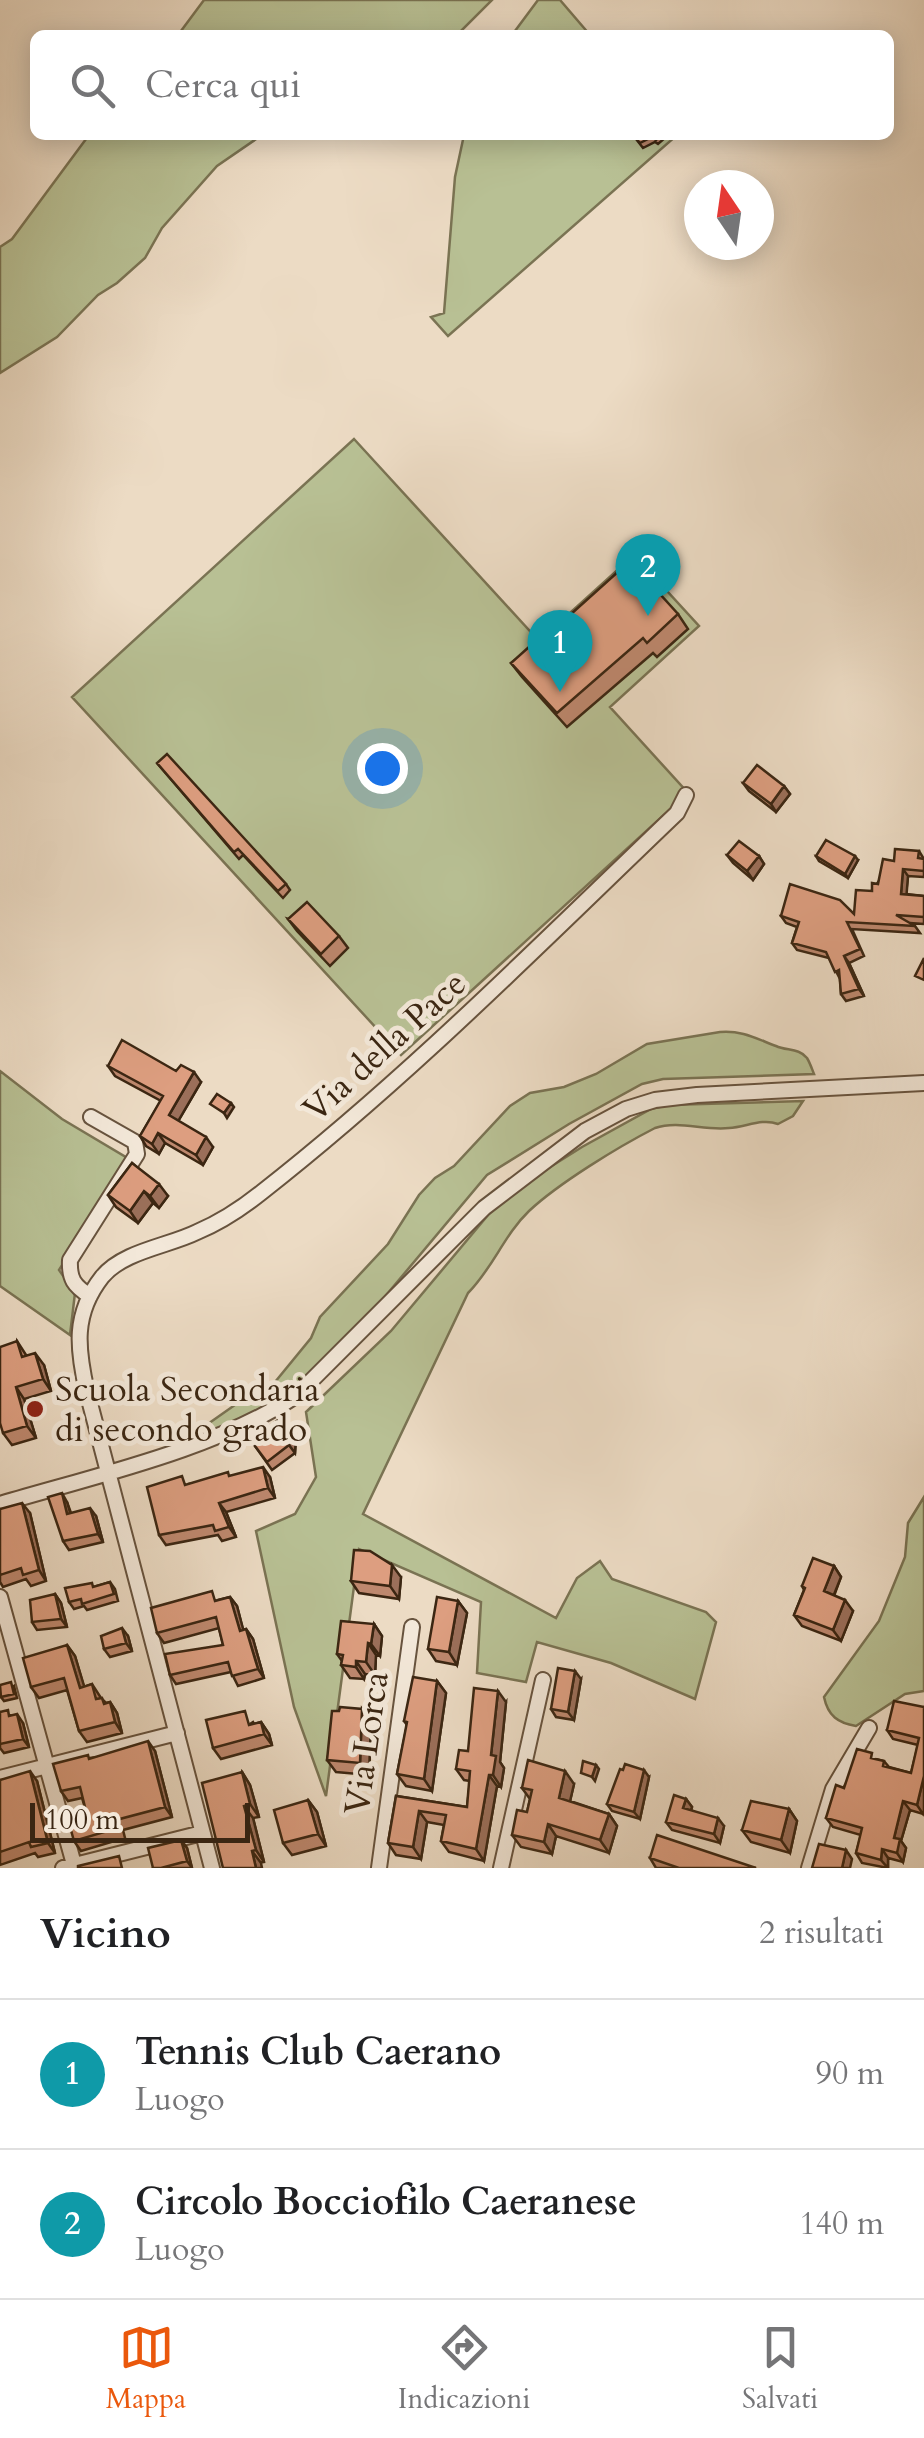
<!DOCTYPE html>
<html lang="it">
<style>
:root{--surface:#fff;--page:#f2f2f2;--text:#202124;--muted:#757577;--line:#e0e0e0;--accent:#ea580c}
body{margin:0;font-family:Cardo,serif;background:var(--page);color:var(--text)}
.compass{position:absolute;left:684px;top:170px;width:90px;height:90px;border-radius:50%;background:var(--surface);box-shadow:0 5px 25px #0003;rotate:347deg}
.scale{position:absolute;left:30px;bottom:25px;width:220px;box-sizing:border-box;padding-left:10px;border:5px solid #3b2612;border-top:0;font-size:28px;line-height:35px;white-space:nowrap;color:#3b2612;-webkit-text-stroke:8px #f3e8d9;paint-order:stroke}
.you{position:absolute;left:382px;top:768px;width:35px;height:35px;margin:-25px;border:8px solid #fff;border-radius:50%;background:#1a73e8;box-shadow:0 0 0 15px #1a73e833}
.badge{display:grid;place-items:center;width:65px;height:65px;border-radius:50%;background:var(--accent);color:#fff;font-size:32px;font-weight:700}
.pin{position:absolute;translate:-50% -82px;filter:drop-shadow(0 2px 5px #0008)}
.pin::after{content:'';position:absolute;top:52px;width:35px;height:30px;background:inherit;clip-path:polygon(0 0,100% 0,50% 100%)}
.list{margin:0;padding:0;list-style:none}
h2{display:flex;justify-content:space-between;align-items:center;height:130px;margin:0;padding:0 40px;font-size:42px}
h2 small{font-size:32px;font-weight:400;color:var(--muted)}
.list li{display:grid;grid-template-columns:65px 1fr auto;gap:30px;align-items:center;box-sizing:border-box;height:150px;padding:0 40px;border-top:2px solid var(--line)}
.list b{display:block;font-size:38px;white-space:nowrap}
.list p{margin:0;font-size:32px;white-space:nowrap;color:var(--muted)}
.list em{font-size:32px;font-style:normal;color:var(--muted)}
.icon{flex:none;width:55px;height:55px;fill:none;stroke:currentColor;stroke-width:2;stroke-linecap:round;stroke-linejoin:round}
.map{position:relative;flex:none;width:924px;height:1868px;overflow:hidden}
.search{position:absolute;background:var(--surface);box-shadow:0 5px 25px #0003;left:30px;right:30px;top:30px;height:110px;display:flex;align-items:center;gap:25px;box-sizing:border-box;padding:0 35px;border-radius:15px;color:var(--muted);font-size:38px}
.sheet{height:430px;background:var(--surface)}
nav{display:flex;justify-content:space-around;align-items:center;box-sizing:border-box;height:140px;border-top:2px solid var(--line);background:var(--surface);font-size:28px;color:var(--muted)}
nav a{display:grid;justify-items:center;gap:5px}
nav .on{color:var(--accent)}
.map>svg:first-child{display:block}
.green{fill:#b8c094;stroke:#7a7353;stroke-width:2.5}
.lines{fill:none;stroke-linecap:round;stroke-linejoin:round}
.street-casing{stroke:#67533e;stroke-width:18}
.street{stroke:#f3e8d9;stroke-width:14}
.wall{fill:#be886e;stroke:#3b2612;stroke-width:2.5}
.shaded-wall{fill:#9b6f5a;stroke:#3b2612;stroke-width:2.5}
.building{fill:#dd9e80;stroke:#3b2612;stroke-width:2.5}
.poi-dot{fill:#8f2418;stroke:#f3e8d9;stroke-width:4}
.labels{text-anchor:middle;stroke-width:10;stroke-linejoin:round;paint-order:stroke}
.street-label{font-size:35px;fill:#3b2612;stroke:#f3e8d9}
.poi-label{font-size:35px;fill:#3b2612;stroke:#f3e8d9;text-anchor:start}
</style>
<div class="map">
<svg width="924" height="1868" viewBox="0 0 924 1868">
<rect width="100%" height="100%" fill="#ecdbc4"/>
<filter id="stains"><feTurbulence type="fractalNoise" baseFrequency=".002" numOctaves="4"/><feColorMatrix values="0 0 0 0 .2 0 0 0 0 .09 0 0 0 0 .02 0 0 0 .5 -.17"/></filter>
<radialGradient id="worn" r=".72"><stop offset=".6" stop-color="#630" stop-opacity="0"/><stop offset="1" stop-color="#630" stop-opacity=".3"/></radialGradient>
<path class="green" d="M204,0h288l-35,35h-279z
M538,0h22l30,35h-78z
M89,135h173l-45,31 -55,62 -17,30 -28,25 -19,12 -41,42 -57,36v-126l12,-8z
M464,135h211l1,1 -228,200 -17,-19 13,-4 11,-136z
M354,439l185,202 95,-86 65,71 -89,81 78,86 -287,262 -329,-358z
M720,1032c22,-2 37,7 56,14 11,5 23,2 31,12 3,5 5,11 7,16l-151,5 -21,5 -73,40 -82,51 -115,137 -63,62 -40,35 -57,22 -7,-5 44,-31 26,-13 36,-44 9,-21 68,-73 31,-49 16,-17 19,-12 56,-60 20,-13 34,-6 32,-13 51,-30z
M0,1071l62,48 67,40 -70,111 16,23 -5,42 -70,-49z
M803,1101l-10,15 -15,8c-16,-6 -32,3 -49,4 -25,3 -50,-8 -74,0 -37,19 -96,55 -126,83 -25,24 -36,57 -61,82l-105,221 193,104 21,-40 23,-17 12,18 94,33 10,10 -21,77 -84,-36 -74,-21 -11,40 -49,-9 4,-71 -122,-53 -33,247 -32,-89 -38,-176 39,-17 21,-37 -10,-65 85,-81 113,-135 78,-49 69,-38 17,-4z
M924,1497v194l-19,3 -49,32c-18,-3 -28,-10 -32,-29l55,-76 26,-64 3,-34z"/>
<g class="lines">
<g class="street-casing">
<path id="street" d="M90,1296c-16,-10 -21,-17 -20,-36l67,-106 -2,-12 -44,-25
M0,1504c94,-28 217,-55 297,-109l187,-187 101,-77 41,-22 29,-9 42,-5 227,-12
M0,1597l75,271
M0,1778l177,-45
M63,1868l139,-35
M212,1868l-125,-476c-10,-44 -14,-78 15,-115 21,-26 67,-31 95,-45 24,-10 45,-24 65,-40 147,-115 280,-250 415,-379l9,-18
M379,1868l33,-241
M501,1868l42,-188
M809,1868l24,-79 36,-61"/>
</g>
<use href="#street" class="street"/>
</g>
<path class="wall" d="M633,135h32l1,2 -8,7 -3,-2 -12,6z
M678,614l10,15 -31,28 -4,-4 -86,74 -45,-50 -11,-14 30,-22z
M157,763l129,121 4,6 -7,8 -40,-43 -4,4z
M743,783l41,3 6,8 -14,18 -27,-21z
M919,851l5,8v18l-16,-1 -2,18 18,2v28l-14,-1 5,3 5,7 -68,-4 12,27 -15,7 15,33 -18,5 -5,-7 -1,-15 -11,-21 -32,-8 -5,-7 5,-16 -11,-4 -5,-7 73,-2 40,-53z
M727,855l32,1 5,8 -11,16 -20,-17z
M816,856l42,4 -10,18 -29,-17z
M288,919l51,17 9,12 -18,18 -33,-35z
M108,1066l68,5 25,11 -23,39 35,26 -10,18 -38,-22 -6,11 -13,-8 -6,-10 21,-35 -46,-25z
M132,1163l36,33 -9,12 -6,-5 -15,20 -22,-16 -8,-12z
M17,1341l9,14 18,10 7,26 -27,8 12,39 -24,7 -9,-12z
M296,1436l-1,17 -23,17 -17,-24z
M230,1476l40,1 5,21 -49,14 10,25 -14,4 -4,-6 -52,10 -7,-10 29,-51z
M67,1502l4,11 25,3 7,26 -34,8 -6,-9z
M0,1509l30,4 16,68 -15,5 -5,-7 -23,8 -3,-5z
M834,1566l7,11 -7,19 19,15 -12,30 -39,-15 -8,-11 10,-25 -2,-4z
M401,1577l-2,22 -40,-6 -8,-12z
M110,1582l5,7 3,12 -31,9 -3,-4 -10,3 -5,-7 25,-15z
M55,1594l6,9 6,24 -30,3 -5,-8z
M230,1597l7,9 6,24 3,-1 7,10 11,39 -26,8 -7,-14 -55,12 -6,-9 53,-30 -4,-17 -55,15 -7,-10 61,-33z
M458,1601l9,12 -10,52 -21,-4 -8,-12z
M374,1624l8,12 -2,20 -4,-1 -1,20 -10,-1 -1,5 -14,-1 -9,-13 1,-4 -5,-7z
M128,1636l4,15 -22,6 -6,-8z
M67,1645l8,11 9,31 8,-3 9,14 5,5 4,-1 7,11 5,20 -35,9 -8,-11 -12,-41 -28,8 -8,-11z
M581,1679l-7,41 -18,-3 -5,-8z
M437,1681l9,12 -14,98 -26,-5 -9,-12 10,-49 -3,-4z
M14,1686l3,12 -13,3 -3,-4z
M506,1702l-6,60 4,6 -3,19 -4,-1 -13,75 -35,-9 -8,-11 3,-16 -17,-3 -6,37 -25,-4 -8,-12 8,-47 71,11 3,-26 -6,-1 -8,-11z
M924,1707l-1,107 -13,-4 -9,31 5,7 -3,14 -15,-4v10l-26,-5 -6,-10 5,-18 -28,-8 -7,-9 18,-30 32,-29 8,2 5,6 22,6 7,-28 -25,-6 -6,-9z
M362,1709l9,13 -2,53 -33,-3 -9,-12 12,-49z
M0,1712l12,4 11,7 6,24 -25,6 -4,-5z
M253,1722l1,2 7,-2 8,12 3,11 -51,14 -8,-11z
M155,1751l17,66 -49,13 2,8 -44,13 -7,-10 12,-30 -4,-13 -14,3 -7,-10 29,-33z
M242,1772l8,13 9,32 -6,1 11,44 -41,6z
M649,1777l-9,42 -28,-8 -5,-7z
M0,1780l37,1 18,72 -17,4 -3,-4 -35,12z
M574,1784l-4,17 39,13 8,12 -8,27 -53,-17 -4,18 -31,-7 -9,-12 15,-23 3,-13 -8,-11z
M686,1799l6,8 -1,3 33,16 -4,17 -48,-13 -6,-8z
M308,1800l9,12 9,34 -34,9 -9,-12z
M789,1809l8,12 -7,32 -39,-11 -9,-12z
M181,1840l6,8 5,20h-39z
M650,1858l106,10h-100z"/>
<path class="shaded-wall" d="M784,786l6,8 -14,18 -5,-8z
M759,856l5,8 -11,16 -6,-9z
M855,856l3,4 -10,18 -3,-4z
M903,869l5,7 -2,25 -5,-7z
M844,956l5,7 15,33 -5,-7z
M194,1072l7,10 -25,43 -7,-10z
M231,1103l3,4 -7,11 -3,-5z
M158,1133l7,10 -6,11 -7,-10z
M206,1137l7,10 -10,18 -7,-10z
M159,1184l9,12 -9,12 -9,-12z
M144,1191l9,12 -15,20 -8,-12z
M35,1353l9,12 7,26 -8,-12z
M16,1387l8,12 12,39 -9,-12z
M290,1428l6,8 -1,17 -6,-8z
M263,1467l7,10 5,21 -7,-10z
M62,1493l5,9 6,21 -6,-9z
M22,1503l8,10 16,68 -7,-11z
M219,1503l7,9 10,25 -7,-10z
M90,1508l6,8 7,26 -5,-8z
M392,1565l9,12 -2,22 -9,-13z
M834,1566l7,11 -10,25 -7,-11z
M55,1594l6,9 6,24 -6,-8z
M230,1597l7,9 9,34 -6,-9z
M845,1600l8,11 -12,30 -8,-11z
M458,1601l9,12 -10,52 -8,-13z
M374,1624l8,12 -2,20 -9,-12z
M122,1628l6,8 4,15 -6,-8z
M246,1629l7,10 11,39 -6,-9z
M368,1643l8,12 -1,20 -9,-13z
M67,1645l8,11 13,43 -8,-11z
M356,1661l9,13 -1,5 -8,-12z
M575,1671l6,8 -7,41 -6,-8z
M437,1681l9,12 -14,98 -8,-12z
M498,1691l8,11 -6,60 4,6 -3,19 -8,-12 -2,-20z
M110,1702l7,11 5,20 -7,-11z
M362,1709l9,13 -2,53 -9,-12z
M17,1714l6,9 6,24 -6,-8z
M261,1722l8,12 3,11 -8,-11z
M148,1741l7,10 17,66 -7,-10z
M596,1765l3,4 -4,12 -3,-4z
M644,1770l5,7 -9,42 -6,-7z
M30,1771l7,10 18,72 -7,-10z
M565,1771l9,13 -6,26 -9,-12z
M242,1772l8,13 9,32 -9,-13z
M489,1775l8,11 -13,75 -8,-12z
M924,1776v35l-1,3 -6,-9z
M686,1799l6,8 -3,9 -6,-8z
M308,1800l9,12 9,34 -8,-12z
M903,1801l7,9 -9,31 5,7 -3,14 -6,-9 -3,-15z
M244,1806l9,12 11,44 -8,-12z
M789,1809l8,12 -7,32 -9,-13z
M419,1811l8,11 -6,37 -8,-12z
M609,1814l8,12 -8,27 -9,-13z
M718,1818l6,8 -4,17 -6,-9z
M548,1824l8,12 -4,18 -8,-12z
M181,1840l6,8 5,20 -5,-7z
M882,1849l6,9v10l-7,-8z
M846,1850l6,9 -2,9h-8z
M252,1851l9,12 1,5h-6z"/>
<path class="building" d="M633,135h28l-5,5 -4,-3 -12,6z
M630,561l48,53 -31,29 -4,-5 -86,75 -46,-50 28,-25 2,3z
M167,754l119,130 -8,7 -40,-42 -4,3 -77,-89z
M757,765l27,21 -13,18 -28,-21z
M826,840l29,16 -10,18 -29,-18z
M739,841l20,15 -12,15 -20,-16z
M895,849l24,2 -1,7 6,1v12l-21,-2 -2,25 23,2v21l-28,-2 19,11 -68,-4 13,27 -16,7 15,33 -18,5 -2,-24 -4,2 -9,-20 -34,-9 7,-21 -18,-6 9,-32 50,16 14,14 2,-24 16,1v-8l6,1 5,-25 11,2z
M307,902l32,34 -18,18 -33,-35z
M924,958v22l-9,-4z
M122,1040l54,31 5,-6 13,7 -25,43 37,22 -10,18 -38,-22 -6,11 -12,-8 23,-40 -55,-30z
M217,1094l14,9 -7,10 -14,-9z
M132,1163l27,21 -9,12 -6,-5 -14,20 -22,-16z
M17,1341l5,16 13,-4 8,26 -27,8 11,39 -24,7 -3,-10v-76z
M282,1417l8,11 -1,17 -22,17 -12,-16v-9z
M263,1467l5,21 -49,15 10,24 -14,4 -2,-6 -54,10 -12,-48 35,-11 3,9 43,-13 1,4z
M62,1493l5,21 23,-6 8,26 -35,7 -15,-44z
M22,1503l17,67 -16,5 -2,-7 -21,7v-66z
M354,1550l16,1 22,14 -2,21 -39,-5z
M813,1558l21,8 -10,25 21,9 -12,30 -39,-15 11,-27 -3,-2z
M110,1582l4,12 -32,10 -1,-5 -12,3 -4,-14 27,-5 1,4z
M212,1591l3,10 15,-4 10,34 6,-2 12,40 -26,7 -4,-14 -58,13 -5,-21 58,-9 -7,-28 -59,16 -6,-25z
M55,1594l6,25 -29,3 -2,-22z
M437,1597l21,4 -9,51 -21,-3z
M341,1621l33,3 -3,20 -3,-1 -2,19 -10,-1v6l-15,-2 2,-10 -6,-1z
M122,1628l4,15 -22,6 -3,-13z
M67,1645l13,43 12,-4 4,15 6,-1 2,6 6,-2 5,20 -36,9 -15,-53 -33,9 -8,-29z
M558,1668l17,3 -7,41 -17,-3z
M413,1677l24,4 -13,98 -27,-5 10,-52 -3,-1z
M11,1682l3,12 -13,3 -1,-12z
M474,1688l24,3 -7,64 5,1 -3,19h-4l-13,74 -35,-8 5,-26 -27,-4 -6,36 -25,-4 8,-47 71,11 3,-36 -14,-2 3,-19 9,1z
M894,1701l30,6v69l-7,29 -14,-4 -9,37 6,1 -3,14 -15,-4 -1,11 -25,-7 6,-25 -36,-10 10,-33 8,3 13,-39 15,4 -1,5 13,3 -1,5 28,7 8,-35 -32,-8z
M340,1707l22,2 -2,54 -33,-3 5,-49h7z
M8,1710l1,6 8,-2 6,25 -23,5v-32z
M245,1711l4,14 12,-3 3,12 -51,14 -7,-28z
M148,1741l17,66 -49,13 2,8 -44,13 -7,-25 19,-5 -6,-24 -19,4 -8,-27 35,-9 1,4z
M528,1760l37,11 -6,27 50,16 -9,26 -52,-16 -4,18 -32,-7 5,-25 10,2 5,-22 -10,-2z
M583,1761l13,4 -4,12 -11,-4z
M625,1764l19,6 -10,42 -27,-8 13,-35 3,1z
M30,1771l18,72 -17,4 -2,-5 -29,10v-72z
M242,1772l8,32 -6,2 12,44 -4,1 4,17h-33l-21,-85z
M674,1795l12,4 -3,9 35,10 -4,16 -48,-12z
M308,1800l10,34 -35,9 -9,-33z
M751,1801l38,8 -8,31 -39,-10z
M657,1835l99,33h-77l-29,-10z
M181,1840l6,21 -26,7h-8l-5,-20z
M819,1844l27,6 -4,18h-30z
M119,1856l3,12h-44v-2z"/>
<circle class="poi-dot" cx="35" cy="1409" r="10"/>
<g class="labels">
<g class="street-label">
<text transform="translate(384 1046) rotate(-42)" y="12">Via della Pace</text>
<text transform="translate(366 1743) rotate(-82)" y="12">Via Lorca</text>
</g>
<g class="poi-label">
<text x="55" y="1401">Scuola Secondaria<tspan x="55" dy="40">di secondo grado</tspan></text>
</g>
</g>
<rect width="100%" height="100%" filter="url(#stains)"/>
<rect width="100%" height="100%" fill="url(#worn)"/>
</svg>
<svg class="compass" viewBox="-18 -18 36 36"><path d="M0-13l5 13h-10z" fill="#e53935"/><path d="M0 13l5-13h-10z" fill="#757577"/></svg>
<div class="scale">100 m</div>
<div class="you"></div>
<div class="pin badge" style="left:560px;top:692px;background:#0f9aa8">1</div>
<div class="pin badge" style="left:648px;top:616px;background:#0f9aa8">2</div>
<div class="search"><svg class="icon" aria-label="search" viewBox="0 0 24 24"><circle cx="10" cy="10" r="6"/><path d="M15 15l6 6"/></svg>Cerca qui</div>
</div>
<section class="sheet">
<h2>Vicino<small>2 risultati</small></h2>
<ul class="list">
<li><span class="badge" style="background:#0f9aa8">1</span><div><b>Tennis Club Caerano</b><p>Luogo</p></div><em>90 m</em></li>
<li><span class="badge" style="background:#0f9aa8">2</span><div><b>Circolo Bocciofilo Caeranese</b><p>Luogo</p></div><em>140 m</em></li>
</ul>
</section>
<nav>
<a class="on"><svg class="icon" aria-label="map" viewBox="0 0 24 24"><path d="M3 6l6-2 6 2 6-2v14l-6 2-6-2-6 2zM9 4v14M15 6v14"/></svg>Mappa</a>
<a><svg class="icon" aria-label="directions" viewBox="0 0 24 24"><path d="M12 3l9 9-9 9-9-9zM9 14v-3h6M13 9l2 2-2 2"/></svg>Indicazioni</a>
<a><svg class="icon" aria-label="saved" viewBox="0 0 24 24"><path d="M7 4h10v16l-5-4-5 4z"/></svg>Salvati</a>
</nav>
